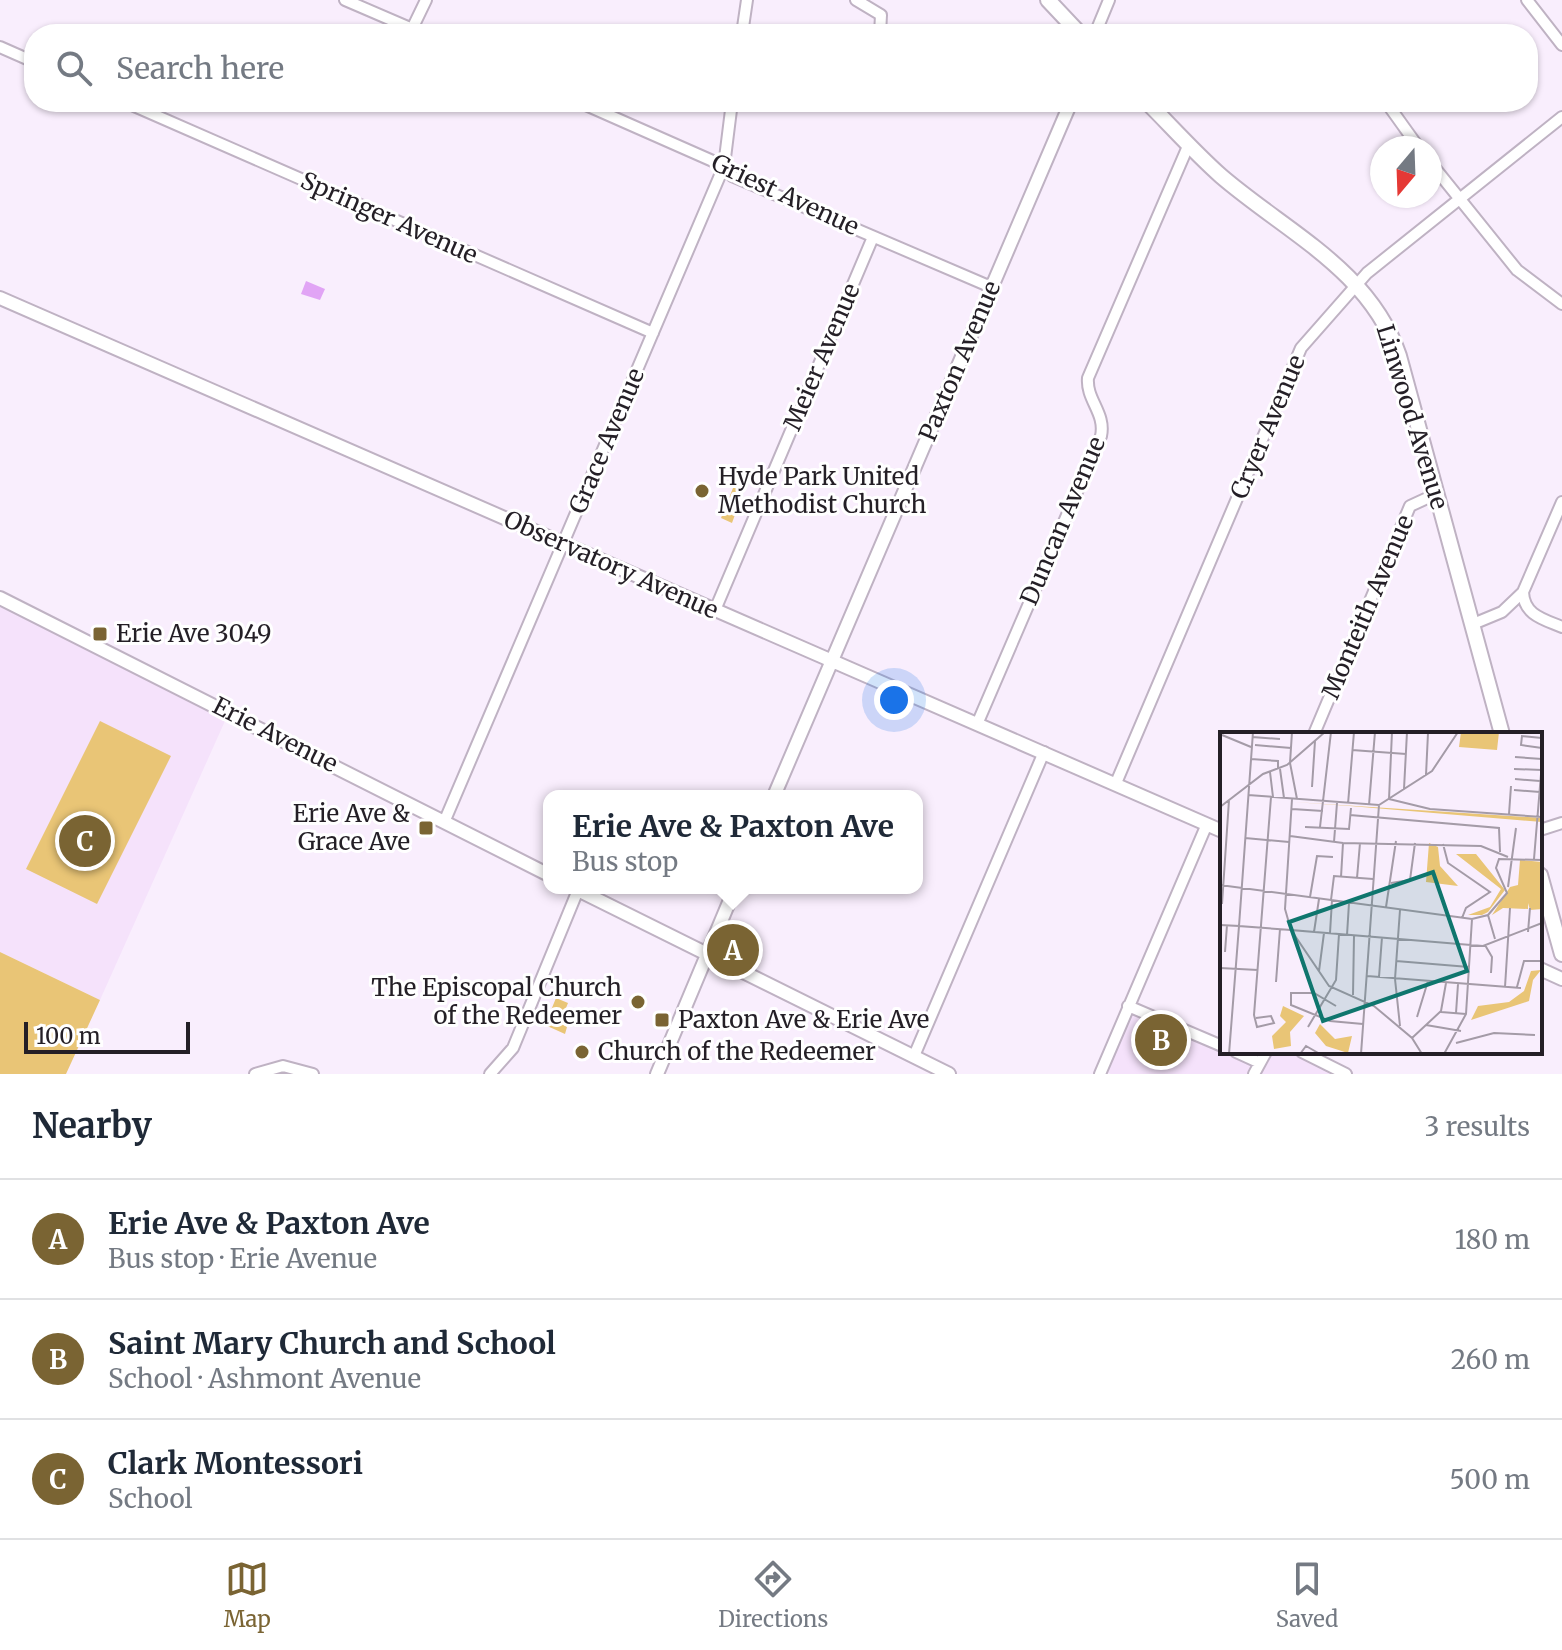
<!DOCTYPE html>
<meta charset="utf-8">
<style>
:root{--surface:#fff;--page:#f6f6f7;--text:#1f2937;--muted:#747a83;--line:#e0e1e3;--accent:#7a6433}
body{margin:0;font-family:Merriweather,serif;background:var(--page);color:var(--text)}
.compass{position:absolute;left:1370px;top:136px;width:72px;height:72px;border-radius:50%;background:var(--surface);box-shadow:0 2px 6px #0004;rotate:199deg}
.scale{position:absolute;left:24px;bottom:20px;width:166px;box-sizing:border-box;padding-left:8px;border:4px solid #241f26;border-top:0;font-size:22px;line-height:28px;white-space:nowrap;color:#241f26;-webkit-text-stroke:6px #fff;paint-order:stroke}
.you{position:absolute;left:894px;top:700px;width:28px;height:28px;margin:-20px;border:6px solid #fff;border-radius:50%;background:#1a73e8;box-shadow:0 0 0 12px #1a73e833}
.badge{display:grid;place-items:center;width:52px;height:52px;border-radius:50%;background:var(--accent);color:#fff;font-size:26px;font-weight:700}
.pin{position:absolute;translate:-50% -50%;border:4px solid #fff;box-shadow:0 2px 8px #0006}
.popup{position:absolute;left:543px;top:790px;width:380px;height:104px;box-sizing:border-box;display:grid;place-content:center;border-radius:16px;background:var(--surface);filter:drop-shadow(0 2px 6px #0005);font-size:26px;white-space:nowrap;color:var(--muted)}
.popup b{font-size:30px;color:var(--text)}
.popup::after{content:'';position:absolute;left:50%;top:100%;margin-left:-16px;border:16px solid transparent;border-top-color:var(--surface)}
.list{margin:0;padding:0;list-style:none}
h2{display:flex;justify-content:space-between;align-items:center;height:104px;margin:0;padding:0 32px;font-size:34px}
h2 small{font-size:26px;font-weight:400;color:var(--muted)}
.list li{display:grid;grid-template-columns:52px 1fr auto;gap:24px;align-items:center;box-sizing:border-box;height:120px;padding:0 32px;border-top:2px solid var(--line)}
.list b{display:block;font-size:30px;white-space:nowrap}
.list p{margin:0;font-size:26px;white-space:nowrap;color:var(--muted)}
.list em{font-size:26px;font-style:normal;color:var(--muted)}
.icon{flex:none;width:44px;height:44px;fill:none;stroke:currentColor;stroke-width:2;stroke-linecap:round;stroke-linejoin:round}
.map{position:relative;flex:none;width:1562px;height:1074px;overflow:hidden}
.search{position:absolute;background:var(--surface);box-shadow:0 2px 6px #0004;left:24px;right:24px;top:24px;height:88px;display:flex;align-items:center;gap:20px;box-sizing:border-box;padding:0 28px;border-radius:32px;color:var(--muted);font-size:30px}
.sheet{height:464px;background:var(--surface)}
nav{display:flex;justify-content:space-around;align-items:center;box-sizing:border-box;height:112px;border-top:2px solid var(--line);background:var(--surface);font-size:22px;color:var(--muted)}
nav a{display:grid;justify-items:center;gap:4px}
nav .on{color:var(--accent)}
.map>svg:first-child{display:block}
.built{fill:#f5e2fb}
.green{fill:#e9c576}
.water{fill:#e1a4f5}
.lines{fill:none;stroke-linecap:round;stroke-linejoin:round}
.minor-casing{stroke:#bfb2c3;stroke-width:14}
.tertiary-casing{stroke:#bfb2c3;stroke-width:16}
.secondary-casing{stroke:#bfb2c3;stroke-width:18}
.minor{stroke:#fff;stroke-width:10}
.tertiary{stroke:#fff;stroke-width:12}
.secondary{stroke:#fff;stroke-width:14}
.poi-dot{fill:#7a6433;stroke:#fff;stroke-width:3}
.labels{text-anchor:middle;stroke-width:6;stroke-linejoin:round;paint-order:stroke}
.street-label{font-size:24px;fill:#241f26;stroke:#fff}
.poi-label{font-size:24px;fill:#241f26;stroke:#fff;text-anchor:start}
.inset-road{fill:none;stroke:#a49ba7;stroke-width:2}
.view{fill:#0f766e;fill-opacity:0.15;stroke:#0f766e;stroke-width:4}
.inset-edge{fill:none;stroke:#241f26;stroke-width:4}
</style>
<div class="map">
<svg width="1562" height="1074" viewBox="0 0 1562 1074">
<rect width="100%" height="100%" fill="#f9eefd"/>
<path class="built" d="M0,598l229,114 -129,288 -100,-48z
M1128,1006l94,40v6h14l24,10 6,-10h36l44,22h-235l-10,-4z"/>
<path class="green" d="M735,483l10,4 -13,36 -11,-5z
M100,721l71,35 -74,148 -71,-35z
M0,952l100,48 -34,74h-66z
M556,998l12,5 -8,20 7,4 -2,7 -20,-9z"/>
<path class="water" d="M306,281l19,8 -5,11 -19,-6z"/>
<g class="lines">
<g class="minor-casing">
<path id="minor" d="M345,0l79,34
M856,0l25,15 -1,19
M1527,0l35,45
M412,29l14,-29
M742,34l5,-34
M1095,34l14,-34
M0,47l34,15
M125,102l528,231
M579,102l145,64 8,10 259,111
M1386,102l33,46
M1430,162l87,108 45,34
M1562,502l-39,90c1,23 20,27 39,35
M715,610l158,-373
M1473,624l29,-12 21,-20
M978,722l123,-286c5,-23 -15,-36 -13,-58l101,-234
M1314,734l96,-228 26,-12
M1116,783l185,-435 66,-75 195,-156
M445,820l279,-654 8,-64
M1540,830l22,-7
M1128,1006l94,40
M1236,1052l24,11
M1302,1052l44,22
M914,1056l130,-304
M255,1074l28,-8 30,8
M490,1074l23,-26 65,-158
M1100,1074l107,-250
M1254,1074l12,-22"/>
</g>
<g class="tertiary-casing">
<path id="tertiary" d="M0,298l1222,533
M0,598l549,277
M774,796l297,-694
M574,888l375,186
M1540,969l22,10
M657,1074l78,-186"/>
</g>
<g class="secondary-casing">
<path id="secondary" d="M1048,0l32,34
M1147,102c24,24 48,51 74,74 65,56 149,94 178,180l103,378
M1540,875l22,79"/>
</g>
<use href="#minor" class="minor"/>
<use href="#tertiary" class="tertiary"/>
<use href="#secondary" class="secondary"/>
</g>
<g class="poi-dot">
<circle cx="702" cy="491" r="8"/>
<rect x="92" y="626" width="16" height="16" rx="4"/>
<rect x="418" y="820" width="16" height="16" rx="4"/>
<circle cx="638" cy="1002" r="8"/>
<rect x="654" y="1012" width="16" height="16" rx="4"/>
<circle cx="582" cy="1052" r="8"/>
</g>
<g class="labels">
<g class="street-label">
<text transform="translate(785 195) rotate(25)" y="8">Griest Avenue</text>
<text transform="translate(389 218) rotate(24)" y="8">Springer Avenue</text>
<text transform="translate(822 357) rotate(-67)" y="8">Meier Avenue</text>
<text transform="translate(960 361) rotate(-67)" y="8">Paxton Avenue</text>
<text transform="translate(1412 417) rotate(73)" y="8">Linwood Avenue</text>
<text transform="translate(1268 427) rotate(-67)" y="8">Cryer Avenue</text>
<text transform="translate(607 441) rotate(-67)" y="8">Grace Avenue</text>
<text transform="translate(1063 521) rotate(-67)" y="8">Duncan Avenue</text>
<text transform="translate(611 565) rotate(24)" y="8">Observatory Avenue</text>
<text transform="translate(1368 607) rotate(-67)" y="8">Monteith Avenue</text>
<text transform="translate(275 735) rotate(27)" y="8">Erie Avenue</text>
</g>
<g class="poi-label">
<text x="718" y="485">Hyde Park United<tspan x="718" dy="28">Methodist Church</tspan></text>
<text x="116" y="642">Erie Ave 3049</text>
<text x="410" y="822" text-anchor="end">Erie Ave &amp;<tspan x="410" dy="28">Grace Ave</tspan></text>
<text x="622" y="996" text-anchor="end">The Episcopal Church<tspan x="622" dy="28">of the Redeemer</tspan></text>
<text x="678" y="1028">Paxton Ave &amp; Erie Ave</text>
<text x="598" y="1060">Church of the Redeemer</text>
</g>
</g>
<g transform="translate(1220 732)">
<rect width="322" height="322" fill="#f9eefd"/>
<path d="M241,0h38l-2,18 -38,-3zM74,70l248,16v4l-192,-16zM209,111l9,4 2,19 18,20 -32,-4zM236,122h20l29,36 -17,22 -6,3h-14l22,-8 11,-18zM300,128l22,2v47l-12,1 -2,-7v6l-25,-1 -11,7 18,-28 8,-2zM321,238l-8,10 -4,21 -58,19 7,-14 31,-4 15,-11 7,-20zM63,274l21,10 -14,16 1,14 -17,3 -2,-13 14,-14 -6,-6zM100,292l15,15 17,-3 -4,17 -22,-7 -11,-13z" fill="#e9c576"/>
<path class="inset-road" d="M33,0l-14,194 52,4 38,56 45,20 38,32 10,16M72,0l-2,31 7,36M2,3l29,12M32,5l28,2M322,6l-20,-2 -1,9 21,3M35,13l36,3M132,18l54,4M295,25l27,2M31,27l27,2v8M60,37l4,29M294,37l28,1M50,40l3,25M206,43l2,-42M295,47l25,2M92,55l3,-46M184,57l3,-57M294,58l26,2M28,63l131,10 53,-34 26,-39M72,67l-7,110 6,21 192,16 59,-23M169,67l41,10 112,8M169,67l3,-67M128,72l6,-72M149,73l6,-73M0,75l43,-33 24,-9 38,-33M72,77l31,2M289,82l2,-28M130,83l149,13 1,24M85,95l44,2 2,-21M100,95l11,-95M70,104l53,7 138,3 27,11M25,106l44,4M114,110l3,-39M223,112l5,19 42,29 -24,16 -4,10M314,127l8,-97M121,145l2,-34M137,146l3,-35M171,151l19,-3 5,-37M0,153l252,34 16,-4 19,-22 -11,-25 3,-9 43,1M288,155l8,-59M90,165l7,-41 16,1M111,168l3,-24 39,3M2,172l7,-104M166,175l10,-66M268,183l7,24M0,193l19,1 -10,128M94,200l5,-33M308,200l2,-24M110,201l2,-33M127,203l2,-32M265,213l7,12 -1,16M5,220l2,-27M176,229l73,6M0,236l38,2M99,239l5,-38M147,244l154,12M159,245l3,-40M56,250l4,-53M285,255l5,-79M297,255l7,-26h18M133,263l1,-59M116,274l-22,-13h-23v12l39,16 33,3M221,280l25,2M236,281l2,-29M197,285l11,-36M36,286l15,-2 3,7 -17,4 -3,-12 17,-218M206,293l35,6M180,294l-5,-47 5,-69M88,295l28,-47 3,-46M192,306l29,-27 5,-28M236,311l38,-10 41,2M80,322l6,-8 14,8M141,322l18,-249M224,322l22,-40 6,-95"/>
<path class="view" d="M213,140l34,99 -144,50 -34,-99z"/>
<rect width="322" height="322" class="inset-edge"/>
</g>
</svg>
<svg class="compass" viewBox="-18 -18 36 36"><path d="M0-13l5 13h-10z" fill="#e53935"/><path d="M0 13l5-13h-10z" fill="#747a83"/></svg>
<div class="scale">100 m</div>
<div class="you"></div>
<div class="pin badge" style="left:733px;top:950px">A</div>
<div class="popup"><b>Erie Ave &amp; Paxton Ave</b>Bus stop</div>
<div class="pin badge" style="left:1161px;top:1040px">B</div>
<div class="pin badge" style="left:85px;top:841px">C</div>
<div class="search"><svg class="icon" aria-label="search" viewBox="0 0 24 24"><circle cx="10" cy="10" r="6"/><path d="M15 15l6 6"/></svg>Search here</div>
</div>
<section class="sheet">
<h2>Nearby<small>3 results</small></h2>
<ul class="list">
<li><span class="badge">A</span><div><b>Erie Ave &amp; Paxton Ave</b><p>Bus stop · Erie Avenue</p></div><em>180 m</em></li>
<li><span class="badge">B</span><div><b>Saint Mary Church and School</b><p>School · Ashmont Avenue</p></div><em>260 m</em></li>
<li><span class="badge">C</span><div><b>Clark Montessori</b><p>School</p></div><em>500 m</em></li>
</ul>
</section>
<nav>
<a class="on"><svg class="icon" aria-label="map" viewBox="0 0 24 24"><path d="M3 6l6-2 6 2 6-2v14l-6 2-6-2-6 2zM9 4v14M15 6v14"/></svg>Map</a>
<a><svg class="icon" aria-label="directions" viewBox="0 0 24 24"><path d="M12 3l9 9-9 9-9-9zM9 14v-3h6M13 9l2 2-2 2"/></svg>Directions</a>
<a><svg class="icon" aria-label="saved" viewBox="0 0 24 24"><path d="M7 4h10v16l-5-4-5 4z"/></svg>Saved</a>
</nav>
